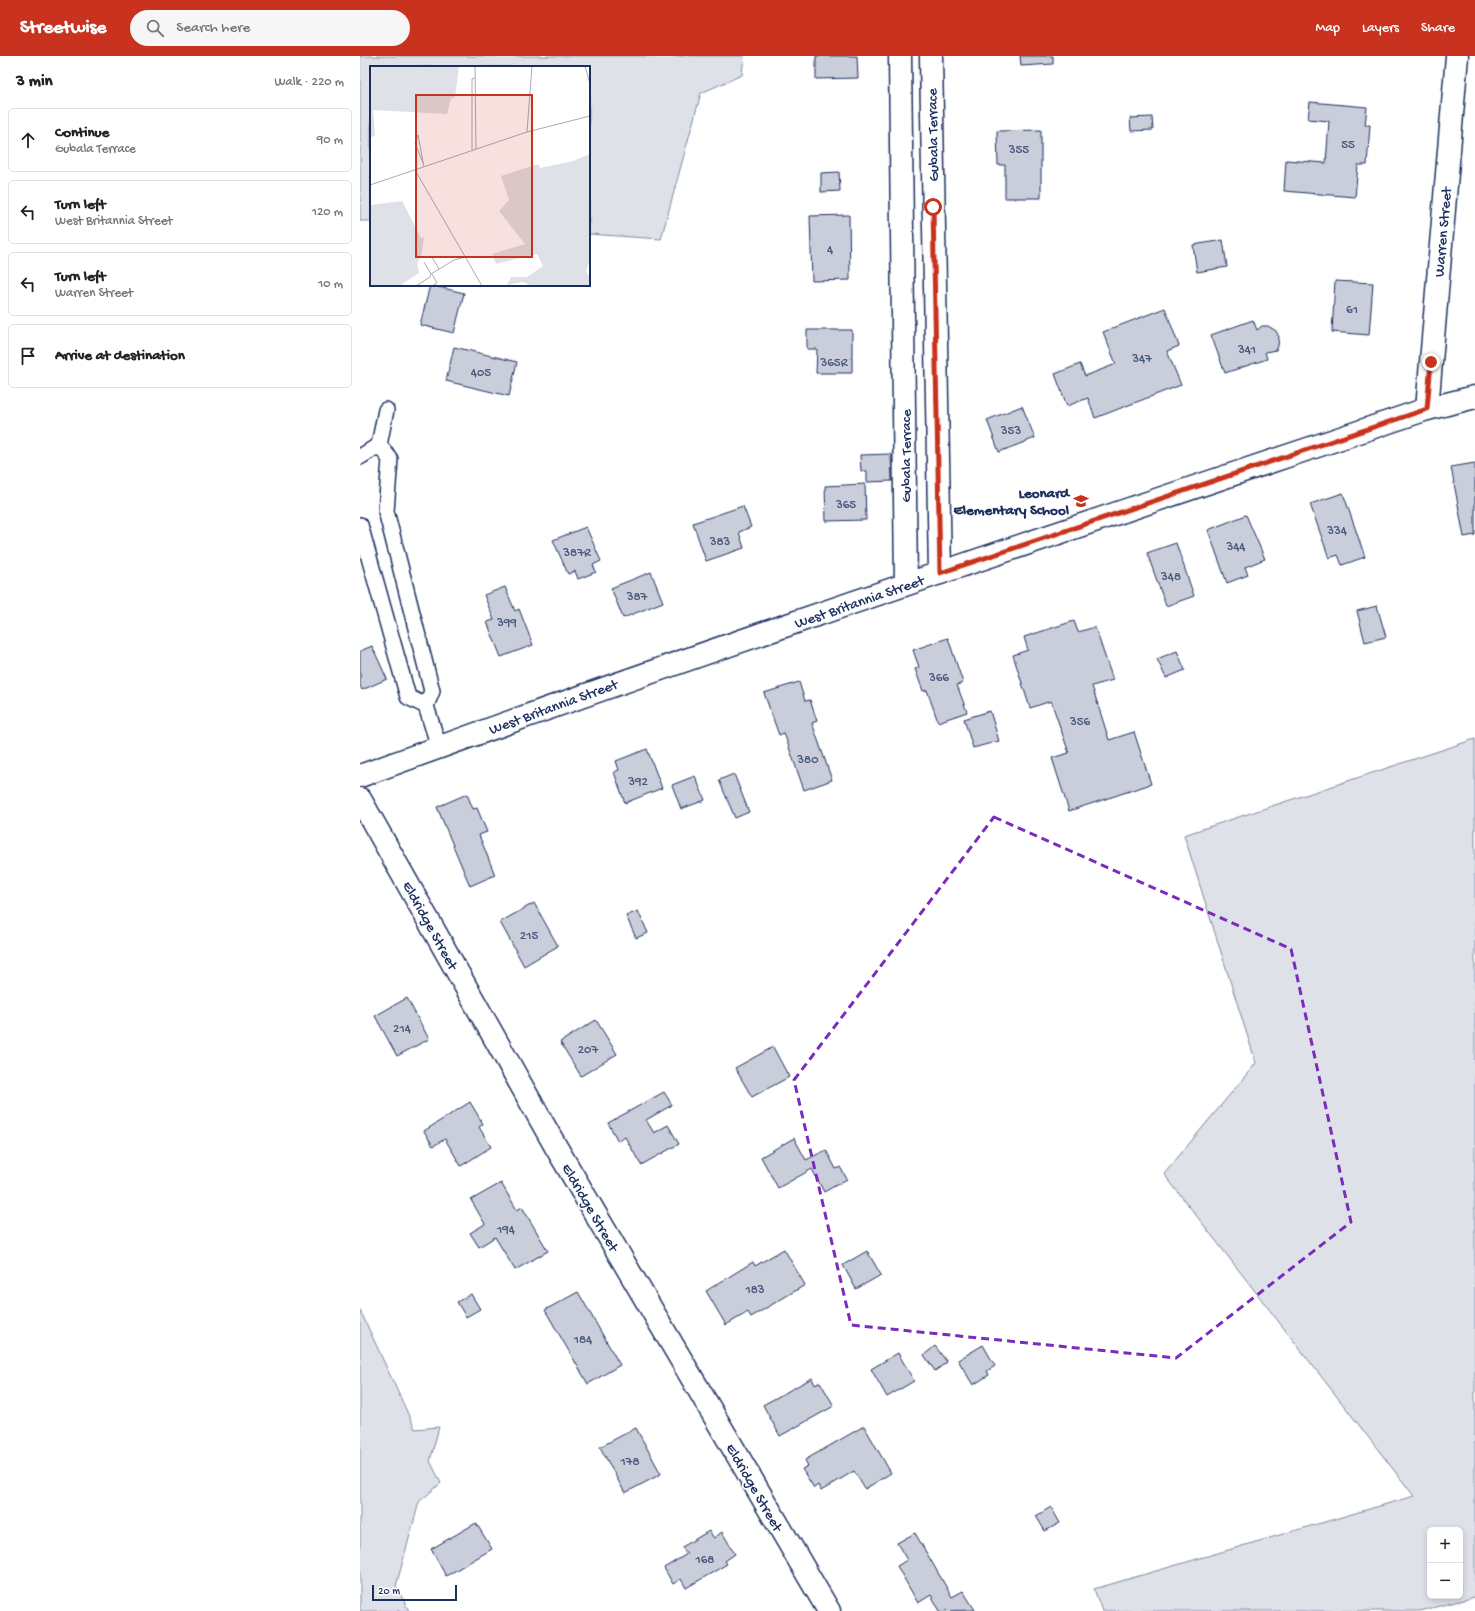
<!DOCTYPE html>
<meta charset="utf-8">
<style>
:root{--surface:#fff;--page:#f6f6f6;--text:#222;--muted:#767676;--line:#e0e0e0;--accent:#c8321e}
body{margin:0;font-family:"Gochi Hand",sans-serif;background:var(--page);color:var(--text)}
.controls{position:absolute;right:12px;bottom:12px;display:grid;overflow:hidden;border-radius:6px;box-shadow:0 2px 6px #0003}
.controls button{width:36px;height:36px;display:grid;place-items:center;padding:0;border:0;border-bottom:1px solid var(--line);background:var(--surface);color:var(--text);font:20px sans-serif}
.scale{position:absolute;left:12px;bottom:10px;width:85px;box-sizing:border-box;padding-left:4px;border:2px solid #1b2f5e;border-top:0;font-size:11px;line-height:14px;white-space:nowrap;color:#1b2f5e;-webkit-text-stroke:3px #fff;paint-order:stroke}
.stop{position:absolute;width:12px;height:12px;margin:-9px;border:3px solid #c8321e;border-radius:50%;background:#fff}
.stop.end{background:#c8321e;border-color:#fff;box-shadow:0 1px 4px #0008}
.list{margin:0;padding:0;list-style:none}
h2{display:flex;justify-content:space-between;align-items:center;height:52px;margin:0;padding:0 16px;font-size:17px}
h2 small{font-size:13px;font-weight:400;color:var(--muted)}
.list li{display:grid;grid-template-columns:26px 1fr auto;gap:12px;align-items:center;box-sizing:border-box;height:64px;margin:0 8px 8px;padding:0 8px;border:1px solid var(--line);border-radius:6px}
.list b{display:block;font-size:15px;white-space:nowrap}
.list p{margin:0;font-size:13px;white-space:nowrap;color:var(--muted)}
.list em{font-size:13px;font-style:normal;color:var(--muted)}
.icon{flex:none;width:22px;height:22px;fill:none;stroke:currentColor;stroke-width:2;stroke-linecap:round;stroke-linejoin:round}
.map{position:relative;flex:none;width:1115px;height:1555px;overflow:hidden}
header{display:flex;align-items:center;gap:24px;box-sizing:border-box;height:56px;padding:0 20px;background:var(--accent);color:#fff}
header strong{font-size:19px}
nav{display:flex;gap:22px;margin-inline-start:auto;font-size:14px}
.search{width:280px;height:36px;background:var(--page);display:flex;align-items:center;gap:10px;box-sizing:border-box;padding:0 14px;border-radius:22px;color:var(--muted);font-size:15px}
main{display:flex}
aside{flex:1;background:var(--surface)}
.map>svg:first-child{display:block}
.green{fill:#dee1e7;stroke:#7c88a2;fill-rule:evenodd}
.building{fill:#caceda;stroke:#1b2f5e}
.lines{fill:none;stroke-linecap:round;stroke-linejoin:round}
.lane-casing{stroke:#1b2f5e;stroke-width:18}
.street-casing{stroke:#1b2f5e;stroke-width:25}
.secondary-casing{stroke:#1b2f5e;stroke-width:25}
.lane{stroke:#fff;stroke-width:15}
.street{stroke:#fff;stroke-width:22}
.secondary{stroke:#fff;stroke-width:22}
.route{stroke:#c8321e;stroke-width:5}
.marked{fill:none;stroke:#7b2cbf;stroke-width:3;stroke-dasharray:8 5;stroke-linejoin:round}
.labels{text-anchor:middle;stroke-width:3.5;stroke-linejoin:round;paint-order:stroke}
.number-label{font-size:13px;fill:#47577d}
.street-label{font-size:15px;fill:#1b2f5e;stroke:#fff}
.poi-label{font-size:15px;font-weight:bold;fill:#1b2f5e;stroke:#fff;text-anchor:end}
.inset-road{fill:none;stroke:#a4acbf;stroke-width:1}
.view{fill:#c8321e;fill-opacity:0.15;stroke:#c8321e;stroke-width:2}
.inset-edge{fill:none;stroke:#1b2f5e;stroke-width:2}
</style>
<header>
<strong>Streetwise</strong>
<div class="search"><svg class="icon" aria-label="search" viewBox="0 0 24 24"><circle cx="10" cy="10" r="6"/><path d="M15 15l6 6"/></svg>Search here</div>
<nav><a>Map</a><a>Layers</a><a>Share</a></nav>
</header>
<main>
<aside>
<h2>3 min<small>Walk · 220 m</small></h2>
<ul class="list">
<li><svg class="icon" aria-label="ahead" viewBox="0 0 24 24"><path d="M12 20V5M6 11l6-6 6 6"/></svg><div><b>Continue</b><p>Gubala Terrace</p></div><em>90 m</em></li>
<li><svg class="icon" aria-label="left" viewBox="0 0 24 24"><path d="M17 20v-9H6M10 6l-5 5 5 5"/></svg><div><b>Turn left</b><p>West Britannia Street</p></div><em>120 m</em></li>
<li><svg class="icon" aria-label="left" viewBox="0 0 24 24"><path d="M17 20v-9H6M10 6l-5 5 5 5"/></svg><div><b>Turn left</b><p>Warren Street</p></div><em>10 m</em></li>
<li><svg class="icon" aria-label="arrive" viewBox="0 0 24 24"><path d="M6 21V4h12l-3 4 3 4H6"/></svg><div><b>Arrive at destination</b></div></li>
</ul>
</aside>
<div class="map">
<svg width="1115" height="1555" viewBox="0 0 1115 1555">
<rect width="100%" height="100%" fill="#fff"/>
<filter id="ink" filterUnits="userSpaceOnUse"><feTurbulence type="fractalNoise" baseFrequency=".025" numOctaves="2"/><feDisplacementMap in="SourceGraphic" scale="8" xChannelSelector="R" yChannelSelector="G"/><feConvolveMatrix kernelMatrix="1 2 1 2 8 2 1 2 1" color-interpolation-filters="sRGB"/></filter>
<g filter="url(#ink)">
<path class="green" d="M0,0h384l-2,19 -41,18 -40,146 -72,-5v-167h-218v154h-11z
M1115,683v858l-55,14h-318l-8,-22 320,-93 -250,-322 92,-111 -72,-228zM1070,1474h30v66h-30z
M0,1254l55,119 24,-2 -9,34 11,22 -22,19 -23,84 13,25h-49z"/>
<path class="building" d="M456,0h41l1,22 -42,1z
M660,0h33v8l-32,2z
M950,46l57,5 -2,18h5l-3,40h-9l-3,32 -71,-6 2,-31 40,3 3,-42 -21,-2z
M792,61l1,13 -22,1 -1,-13z
M681,74v68h-36v-33h-7l-1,-34z
M479,116l1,19 -19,1v-19z
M489,159l1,65 -38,1 -2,-65z
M863,184l4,27 -30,5 -4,-27z
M975,225l38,2 -4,52 -37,-3z
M70,229l34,8 -10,40 -34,-8z
M805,252l14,38 -12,5 14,34 -86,33 -7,-20 -21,8 -12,-32 25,-10 5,12 31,-12 -13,-32z
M893,264l4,10 5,-4h6l8,5 3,6 -1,9 -2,4 -11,2 2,7 -42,14 -14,-38z
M447,274h45v43h-36l1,-24h-10z
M94,291l63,15 -8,34 -63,-15z
M662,350l13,32 -36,14 -12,-32z
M531,398l1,27 -25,1v-11h-6l-1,-16z
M1115,407v72l-11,2 -13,-70z
M505,428l1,36 -40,1 -1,-35z
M983,437l22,64 -23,8 -4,-10 -9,3 -19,-54z
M383,450l8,21 -12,5 5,16 -38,13 -13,-38z
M886,459l19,44 -20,8 3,8 -21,8 -19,-53z
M226,471l15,34 -8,4 3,7 -18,7 -3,-8 -7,3 -15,-34z
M816,487l18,53 -28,10 -19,-53z
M291,516l12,30 -40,16 -12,-30z
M145,531l10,24 4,-2 14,36 -32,12 -14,-35 7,-2 -10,-25z
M1017,550l9,31 -21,5 -8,-31z
M714,565l4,11 17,-5 18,53 -21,6 17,54 25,-8 17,52 -82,27 -17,-53 17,-5 -18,-52 -21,7 -17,-53 15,-5 -4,-13z
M588,582l15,45 -6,2 10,27 -29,10 -11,-32 -4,1 -8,-22 4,-2 -6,-17z
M12,590l15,33 -25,11 -2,-4v-35z
M817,595l8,19 -19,8 -9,-19z
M439,626l6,19 5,-1 7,21 -5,2 20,57 -28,10 -20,-57 -5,2 -15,-42z
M630,655l9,30 -26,7 -9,-29z
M287,693l15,39 -37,15 -11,-31 5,-2 -3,-9z
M374,718l15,38 -14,6 -16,-38z
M335,720l10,24 -24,9 -9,-24z
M107,738l6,15 4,-1 10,24 -8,3 16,40 -25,11 -33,-79z
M174,847l24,43 -34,20 -24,-44z
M278,855l10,22 -12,5 -10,-22z
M47,942l22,41 -32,17 -22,-40z
M236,964l21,34 -36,22 -21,-34z
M413,991l16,30 -37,20 -17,-29z
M304,1036l8,13 -26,15 8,13 14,-8 11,19 -38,21 -16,-28 -7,4 -10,-18z
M110,1046l13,22 -4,3 12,20 -30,19 -16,-27 -12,7 -9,-15z
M434,1082l12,22 20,-10 10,19 4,-2 7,12 -23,13 -12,-23 -34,19 -17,-31z
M141,1127l16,27 5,-3 26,44 -33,19 -20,-33 -16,10 -9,-14 15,-9 -14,-24z
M424,1193l21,36 -54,32 -3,-5 -22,13 -20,-34 47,-29 2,4z
M507,1195l14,24 -25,14 -13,-24z
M218,1236l42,73 -32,19 -43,-74z
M111,1238l9,15 -14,8 -9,-15z
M623,1289l12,21 -8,5 2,4 -16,10 -15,-25z
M575,1290l12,16 -12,9 -11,-16z
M538,1297l16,28 -27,16 -16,-28z
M452,1322l3,7 5,-3 14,24 -54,30 -17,-31z
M504,1370l27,47 -26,16 -11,-18 -33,20 -3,-6 -4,3 -12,-19 6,-3 -3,-6z
M276,1372l25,46 -36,19 -25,-46z
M691,1451l9,16 -15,8 -9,-15z
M116,1467l16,26 -46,27 -15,-27z
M349,1475l5,7 8,-6 13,22 -10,7 2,3 -41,24 -5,-9 -8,5 -9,-16 23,-14 -5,-7z
M555,1477l37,64 11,-6 12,19 -35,1 -9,-16 -13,8 -21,-37 10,-6 -10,-17z"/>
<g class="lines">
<g class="lane-casing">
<path id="lane" d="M19,389l7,-35
M0,401l19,-12 11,14 -4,52 46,180 -6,15 13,41
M0,469l48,172 18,9"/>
</g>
<g class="street-casing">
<path id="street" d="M540,0l6,528
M571,0l9,517
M1067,353l30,-353
M0,743l196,348 273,464"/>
</g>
<g class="secondary-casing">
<path id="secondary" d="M0,720c353,-129 711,-247 1067,-367l48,-12"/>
</g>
<use href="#lane" class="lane"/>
<use href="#street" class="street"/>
<use href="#secondary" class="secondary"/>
</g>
</g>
<g class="lines" filter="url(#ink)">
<path class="route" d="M573,151l7,366 487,-164 4,-47"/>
</g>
<path class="marked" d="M634,761l297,132 60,273 -175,136 -325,-33 -57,-245z"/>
<defs>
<g id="school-bare" transform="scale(1.2)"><path d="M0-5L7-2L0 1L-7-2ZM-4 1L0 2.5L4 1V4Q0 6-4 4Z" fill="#c8321e" stroke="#fff" stroke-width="2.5" paint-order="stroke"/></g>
</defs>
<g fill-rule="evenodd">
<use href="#school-bare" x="721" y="445"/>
</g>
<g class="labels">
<g class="number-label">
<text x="988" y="92">55</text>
<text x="659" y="97">355</text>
<text x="470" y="197">4</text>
<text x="992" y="257">61</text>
<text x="887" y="297">341</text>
<text x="782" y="306">347</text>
<text x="474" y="310">365R</text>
<text x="121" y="320">405</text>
<text x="651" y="378">353</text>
<text x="486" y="452">365</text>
<text x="977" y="478">334</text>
<text x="360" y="489">383</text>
<text x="876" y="494">344</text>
<text x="217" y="500">387R</text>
<text x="811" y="524">348</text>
<text x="277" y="544">387</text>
<text x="147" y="570">399</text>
<text x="579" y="625">366</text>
<text x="720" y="669">356</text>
<text x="448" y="707">380</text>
<text x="278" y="729">392</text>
<text x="169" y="883">215</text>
<text x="42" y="976">214</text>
<text x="228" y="997">207</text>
<text x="146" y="1177">194</text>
<text x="395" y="1237">183</text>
<text x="223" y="1287">184</text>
<text x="270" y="1409">178</text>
<text x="345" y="1507">168</text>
</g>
<g class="street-label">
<text transform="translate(572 79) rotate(-91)" y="5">Gubala Terrace</text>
<text transform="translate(1082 176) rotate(-85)" y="5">Warren Street</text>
<text transform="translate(545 400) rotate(-90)" y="5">Gubala Terrace</text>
<text transform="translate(499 545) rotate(-19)" y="5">West Britannia Street</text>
<text transform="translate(193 650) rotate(-20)" y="5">West Britannia Street</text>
<text transform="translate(71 869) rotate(61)" y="5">Eldridge Street</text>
<text transform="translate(231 1151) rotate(60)" y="5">Eldridge Street</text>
<text transform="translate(395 1431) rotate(60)" y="5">Eldridge Street</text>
</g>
<g class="poi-label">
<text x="709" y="441">Leonard<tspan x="709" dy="17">Elementary School</tspan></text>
</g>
</g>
<g transform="translate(10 10)">
<rect width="220" height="220" fill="#fff"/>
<path d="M0,0h89l-4,31 -4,2 -4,15 -74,-4 2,26 -5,1zM220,88v105l-4,12 4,7v8h-58l-9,-4 -16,3 4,-8h16l16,-11 -6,-12 -41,10 -4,-10 33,-10 -26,-33 10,-11 -8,-24 37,-12 2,4 33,-7zM32,135l19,37 3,-1 -3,20 -4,6 2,10 -20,13h-29v-81z" fill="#dee1e7"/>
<path class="inset-road" d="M105,0l1,83M215,0l5,18M157,66l5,-66M102,84v-71l3,-1M53,97l-8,-20 3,-8 6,32M45,104l67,116M0,119l157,-53 63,-16M62,191l7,12M54,196l7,12 23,-14 11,-3M62,208l5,9 -5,3M46,220l14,-9 1,-3"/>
<path class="view" d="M46,29h116v162h-116z"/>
<rect width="220" height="220" class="inset-edge"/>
</g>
</svg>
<div class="controls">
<button>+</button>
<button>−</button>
</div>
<div class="scale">20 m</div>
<div class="stop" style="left:573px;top:151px"></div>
<div class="stop end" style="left:1071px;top:306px"></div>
</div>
</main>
